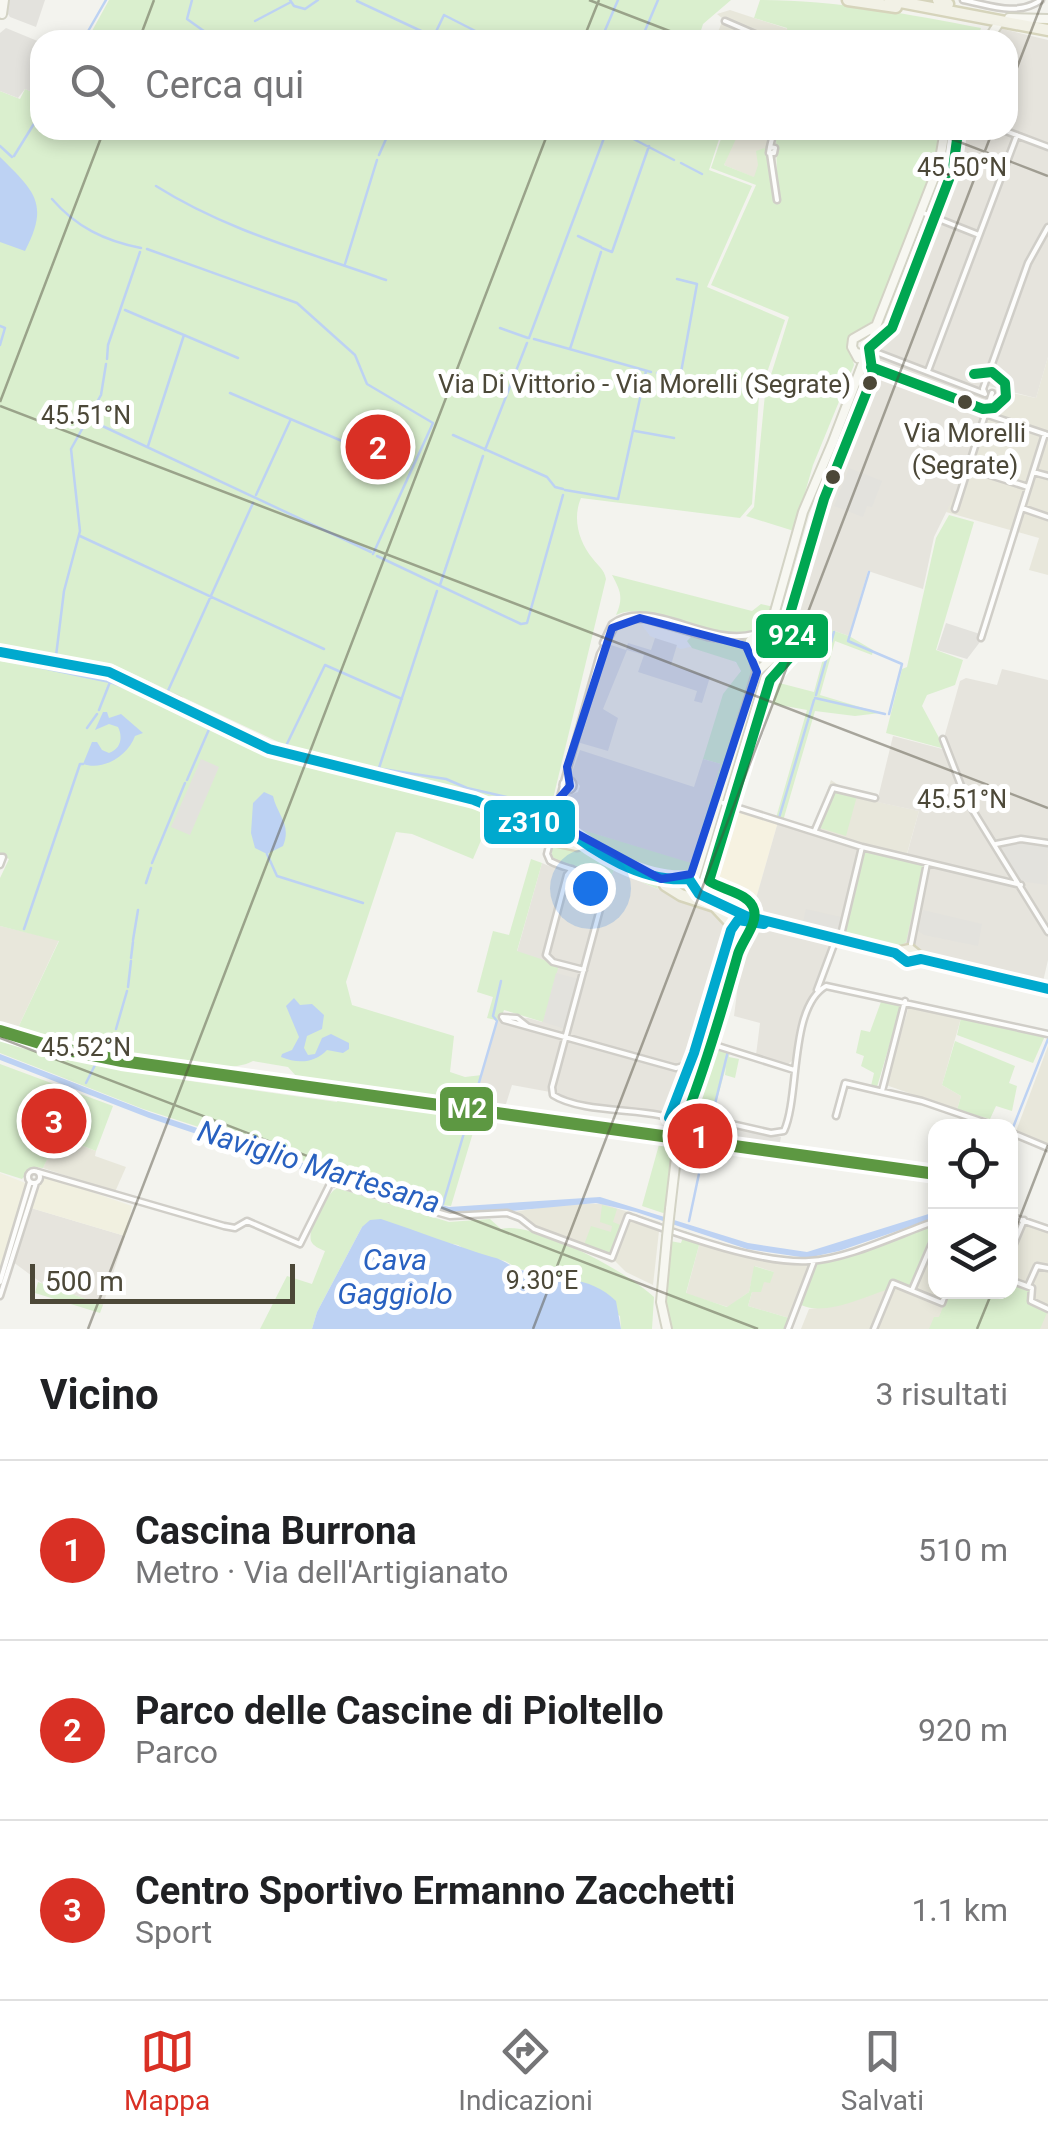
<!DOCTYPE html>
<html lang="it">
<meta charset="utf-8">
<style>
:root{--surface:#fff;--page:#f6f6f6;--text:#202124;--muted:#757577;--line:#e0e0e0;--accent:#d93025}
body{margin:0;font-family:Roboto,sans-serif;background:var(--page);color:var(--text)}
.controls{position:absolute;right:30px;bottom:30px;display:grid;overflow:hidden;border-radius:20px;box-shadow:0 5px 15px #0003}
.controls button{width:90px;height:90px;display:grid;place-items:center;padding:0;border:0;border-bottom:2px solid var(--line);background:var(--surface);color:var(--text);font:50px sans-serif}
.scale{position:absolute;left:30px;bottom:25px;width:265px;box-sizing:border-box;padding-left:10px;border:5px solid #4c4838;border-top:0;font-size:28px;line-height:35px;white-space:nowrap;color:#4c4838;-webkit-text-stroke:8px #fff;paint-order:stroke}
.you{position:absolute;left:590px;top:888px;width:35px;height:35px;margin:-25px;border:8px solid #fff;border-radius:50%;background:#1a73e8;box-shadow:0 0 0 15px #1a73e833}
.badge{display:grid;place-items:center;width:65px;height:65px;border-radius:50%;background:var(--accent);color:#fff;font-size:32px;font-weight:700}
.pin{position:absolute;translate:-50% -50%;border:5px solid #fff;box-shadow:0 2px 10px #0006}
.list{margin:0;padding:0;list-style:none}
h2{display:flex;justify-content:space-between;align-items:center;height:130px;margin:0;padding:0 40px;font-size:42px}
h2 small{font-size:32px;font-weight:400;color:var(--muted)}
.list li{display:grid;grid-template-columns:65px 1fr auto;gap:30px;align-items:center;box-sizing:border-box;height:180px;padding:0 40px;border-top:2px solid var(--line)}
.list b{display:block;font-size:38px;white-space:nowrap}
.list p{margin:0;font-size:32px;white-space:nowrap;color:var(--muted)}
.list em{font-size:32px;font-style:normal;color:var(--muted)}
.icon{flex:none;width:55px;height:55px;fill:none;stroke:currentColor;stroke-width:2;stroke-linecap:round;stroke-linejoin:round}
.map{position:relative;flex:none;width:1048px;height:1329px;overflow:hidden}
.search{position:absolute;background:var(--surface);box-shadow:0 5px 15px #0003;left:30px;right:30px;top:30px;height:110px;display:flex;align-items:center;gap:25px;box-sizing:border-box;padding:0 35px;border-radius:30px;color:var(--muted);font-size:38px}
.sheet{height:670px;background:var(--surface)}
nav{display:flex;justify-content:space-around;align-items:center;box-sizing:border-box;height:140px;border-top:2px solid var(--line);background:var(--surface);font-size:28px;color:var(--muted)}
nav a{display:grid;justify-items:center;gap:5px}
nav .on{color:var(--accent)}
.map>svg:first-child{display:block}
.residential{fill:#e8e7db}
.commercial{fill:#f6f2e1}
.industrial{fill:#e6e4dd}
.education{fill:#f1f0e0}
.green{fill:#daefce}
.parking{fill:#e3e2dd}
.water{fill:#bdd2f3}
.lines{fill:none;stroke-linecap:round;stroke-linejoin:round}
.stream{stroke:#bdd2f3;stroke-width:2.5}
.street-casing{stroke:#d0cec8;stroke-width:9}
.secondary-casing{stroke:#d3d3c5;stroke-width:12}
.primary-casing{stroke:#d6d4bb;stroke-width:15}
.street{stroke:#fdfdfc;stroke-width:4}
.secondary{stroke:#f7f7f1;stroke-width:8}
.primary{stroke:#f2f1e6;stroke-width:10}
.secondary-bridge-casing{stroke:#d3d3c5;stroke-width:12;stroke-linecap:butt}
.secondary-bridge{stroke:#f7f7f1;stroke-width:8}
.bus-1-casing{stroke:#fff;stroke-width:18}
.bus-2-casing{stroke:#fff;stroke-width:18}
.bus-1{stroke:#00a9ce;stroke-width:10}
.bus-2{stroke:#00a651;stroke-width:10}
.metro-1-casing{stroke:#fff;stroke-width:20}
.metro-1{stroke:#5d9842;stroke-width:12}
.marked{fill:#1d4ed8;fill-opacity:0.2;stroke:#1d4ed8;stroke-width:8;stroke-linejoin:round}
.ticks{fill:none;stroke:#4c4838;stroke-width:2.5;stroke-opacity:0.45}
.bus-dot{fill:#4c4838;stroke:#fff;stroke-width:4}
.labels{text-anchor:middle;stroke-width:10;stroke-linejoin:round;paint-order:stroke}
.bus-label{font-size:26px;fill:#4c4838;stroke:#fff;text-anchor:end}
.water-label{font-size:30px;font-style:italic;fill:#2961c0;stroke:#fff}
.ticks-label{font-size:25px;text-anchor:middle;fill:#4c4838;stroke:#fff;stroke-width:10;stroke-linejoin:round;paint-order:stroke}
.line-badge{stroke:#fff;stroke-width:4}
.badge-label{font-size:28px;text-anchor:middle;font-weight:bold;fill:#fff}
</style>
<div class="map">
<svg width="1048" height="1329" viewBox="0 0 1048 1329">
<rect width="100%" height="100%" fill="#f3f3ee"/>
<path class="residential" d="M730,10l58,19v11h-73l8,-21 -6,-5z
M786,130l-2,7 -8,-2 -1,5 2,43 -7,1 -46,-19 13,-34z
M1048,357v218l-19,-5 10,-32 -93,-26 48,-123 42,9z
M831,780l9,6 38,10v6l41,9 -13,46 -93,-26z
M0,926l59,14 -43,92 -16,-5z
M909,1006l52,12 -19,67 19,11 -4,14 -71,-25z
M1048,1046v102l-33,-14z
M57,1136l39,15 -1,5 31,11 -11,25 -72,-24z
M571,1203l32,1 57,18 -7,63 -27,-13 -14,-14 -78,-29 -27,-16z
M1011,1215l37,13v101h-247l8,-20 25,-3 57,-27 20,8 24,-59 1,64h74z
M701,1238l53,14 57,7 -22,59 -41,-12 4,-14 22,-20 -19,-6 -6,26 -21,15 -42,-13z"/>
<path class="commercial" d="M639,621l11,15 31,13 9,-2 42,13 9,7 -2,8 -16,19 -19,64 -13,105 -125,-68 12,-3 2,-6 -9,-11 -1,-7 39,-131 11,-12z
M718,803l60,19 -27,94 -25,-11 -31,-21z"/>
<path class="industrial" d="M999,28l49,12v317l-12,41 -51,-13 5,16 -26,81 -5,4 -25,51 -11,52 -55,-18 -19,65 -69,-24 31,-98 59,-156 8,-7 1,-15 80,-206h49v-90h-13z
M1002,669l46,11v280l-6,26 -291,-70 27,-94 128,36 13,-47 -42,-9 16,-66 57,15 -6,-13 16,-57 6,-3 31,7z
M554,861l37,12 13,18 10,-21 108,47 3,13 -45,167 -10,24 -111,-20 -9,-9 -38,-7 -7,22 -31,-4 23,-83 31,-2 14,4 7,-59 -32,-11 25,-89 7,3z
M746,922l84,20 2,8 -32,71 -7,39 -6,5 -31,-10 4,-32 -26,-7z
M31,1208l94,28 -22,69 -60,-21 -30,-22z"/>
<path class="education" d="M0,1173l28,11 -28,87z
M46,1176l86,30 -7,30 -94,-28 10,-29z"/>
<path class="green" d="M109,0h622l-28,24 -5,16h-611z
M760,0c74,0 148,14 221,28l-3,12h-190l-1,-12 -33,-10z
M25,89l15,6v35h682l-13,40 43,16 -45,101 78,33 -26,76 -7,108 -12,14 -159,-20c-9,21 -2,44 12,61 6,8 11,10 13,20l-54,224 -8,-2 -5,16 -65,-24 -185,-46 -175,-82 -114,-18v-556l20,8z
M724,130h16l-16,35 30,12 4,-12 -2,-14 9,-3 6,-18 -6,21 4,7 2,26 6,-2 -1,-47 8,2 2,-7h154l-5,35 -61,155 -19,12 -6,8 5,25 -41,100 -19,66 -48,-15 8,-9 11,-113 24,-77 -78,-32 45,-100 -45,-17z
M949,515l25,7 -38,128 27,10 -8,25 -28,10 -5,11 23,43 -59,-16 16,-64 5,-2 29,-129z
M612,575l140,36 9,-7 13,3c-29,66 -111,-13 -158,8 8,-18 4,-25 -4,-40z
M780,612l69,24 24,14 -1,5 -37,-14 -15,54 60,18 -25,3 -40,-5 -32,110 -7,-3 31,-108 -54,-10 7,-22 54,14 16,-59 -49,-18z
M691,637l50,8 12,17v13l-58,190 -8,10 -26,3 -88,-43 -15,-20 3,-18 6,-2 -7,18 14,14 117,35 29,-98 -17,-5 20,-65 18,-23 -5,-9 -44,-14 -5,-7z
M0,661l115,18 162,78 186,44 29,14 -19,44 -61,-25 -16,-2 -50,150 6,23 102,31 -4,36 15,5 17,-2 -11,31 -174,-29 -9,-10 -35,-6c-35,21 -195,-14 -237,-29l43,-91 -59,-15v-48l9,-19 -9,-4z
M833,791l24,5 -11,40 -26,-8z
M568,844l89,40 1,5 -44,-19 -10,21 -13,-18 -39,-13v-12z
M864,852l59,13 -17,77 -6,4 -55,-12z
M531,859l11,4 -25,88 42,14 -16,57 -39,-12 -4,11 -13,-3 6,-21 -16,-5 16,-61 16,4z
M882,999l19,7 -24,81 -6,-1 3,-13 -13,-7 3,-10 -8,-3 5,-23 9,2z
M961,1018l77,16 7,2 -12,27 -76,-28z
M0,1036c60,21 121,31 183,39v5l154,22 2,-4 139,18 -27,90 -10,-1 -298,-96 -143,-56z
M955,1041l60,25 -6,17 8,3 -5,25 -16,-5 -6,13 -33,-9 4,-14 -19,-11z
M718,1049l12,2 -1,6 10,2 -4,19 -10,-3 1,-8 -14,51 -13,-5 -4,-7 5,-2 2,-40z
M0,1064l113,42 -17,45 -38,-15 -15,32 -11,-1 -10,12 -22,-7z
M660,1141l14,2 -7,68 -4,2 -21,-7z
M337,1188l112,34 41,-3 11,10c32,-9 128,44 153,68l-2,32h-31l-1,-13 -70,-41 -31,-6 -14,-8 -34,-8 -13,-8 -96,-18 -45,85 -5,17h-52l27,-53 25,8 13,-33c-5,-2 -12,-5 -14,-10 -4,-12 16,-48 26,-53z
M602,1205l15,4 -4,13 10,4 -11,29 -28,-10 7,-19 20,6 1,-6 -12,-4z
M935,1223l-24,64 -20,-8 -5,11c-24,8 -61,26 -85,15l15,-42 19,-3z
M685,1231l16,7 -15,55 41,14 22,-15 5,-26 20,6 -4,11 -6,-1 -3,10h-9l-4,14 41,12 -4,11h-114l-7,-31 6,-57 11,2z
M38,1282l65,23 -3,8 -65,-20z
M1011,1283l18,6 1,16 17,8 -7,16h-111l5,-12h5l10,-25h61z"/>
<path class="parking" d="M10,0h35l-9,27 -26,-10 -4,-6z
M6,28l34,14v53l-15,-6 -7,9 -18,-7v-58z
M849,468l33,13 -10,26 -5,-1 -4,11 -29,-11z
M946,623l34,11 3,4 -16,21 -30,-9z
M655,638l22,7 -6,20 39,12 -8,26 -8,-2 3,-10 -59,-19 6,-17 -17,-5 -24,59 15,9 -10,33 -31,-9 31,-98 18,6 2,-7 23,7z
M580,750l114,37 9,-28 18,5 -30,99 -115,-35 -15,-12 3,-19 14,-5 2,-6 -9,-11z
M201,759l18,8 -29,68 -19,-8z
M1017,835l31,8 -1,42 -28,-4 -27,-42 24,-1z
M856,854h3l-16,67h-3l-2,9 -35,-8 3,-13 35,8z
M923,910l59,14 -4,22 -54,-11 -6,-4z
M556,973l23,6 -14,50 -22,-7z
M714,1123l67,14 -2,10 -67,-13z"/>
<path class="water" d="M0,157c34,34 50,46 25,94l-25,-9z
M103,712h4l2,6 12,-4 22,19 -8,3c-7,20 -32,35 -52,28l9,-22h5l5,8 7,3c12,-4 14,-16 9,-26l-9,-3 -14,6z
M264,792l9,4c4,19 19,28 10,50l-16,8 -12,-6 -4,-15 2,-30z
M294,998l6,7 12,-1 12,11 -2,14 -15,7 -3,12 4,7 7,-1 7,-16 9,-4 18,9v6l-6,4 -16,-3c-12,13 -29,14 -46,7l1,-3 10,-4 7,-13 -13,-31z
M0,1054l149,58 235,78 65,17 151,-10 148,46 59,9 128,-40v6l-96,33 -32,7 -60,-9 -111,-37 -40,-9 -117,11h-30l-68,-18 -232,-78 -149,-58z
M381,1219c37,12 74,27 111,38 11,2 19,10 29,13 33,9 69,5 95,31l5,28h-309l5,-17 45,-85 8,-7z"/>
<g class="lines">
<path class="stream" d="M192,0l-5,19 28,20
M290,0l4,6 11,3 13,-9
M357,1l77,36
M255,21l36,-19
M603,35l15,-35
M83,40l23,-40
M432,40l12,-25 49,25
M641,40l17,-40
M616,130l58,30
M0,146l12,11
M379,155l11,-25
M14,156l26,-42
M681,163l21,11
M156,186c71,45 152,66 230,94
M52,199c24,28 53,42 89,49
M578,236l23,11
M602,248l10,4 37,-106
M147,249l150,54 58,52 12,29 66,39 -60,131
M345,264l32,-104
M677,279l20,5 -17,94
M125,310l113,48
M0,326l5,2 -5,17
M500,328l28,10
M529,338l78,-208
M534,339l117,33
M570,349l31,-97
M107,359l1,-14 32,-93
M657,373l91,17
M230,393l119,51
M96,423l275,129
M635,431l39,7
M453,435l94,42 8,10 8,2
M148,446l36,-111
M485,450l42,-107
M565,490l53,9 28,-128
M256,495l34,-74
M80,536l244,113
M377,556l144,68 6,-1 36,-128
M869,572l-21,69 54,23 -13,50
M440,585l43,-129
M56,656l8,-65 16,-60 -9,-82 30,-54 5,-31
M0,659l110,23
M167,693l86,-190
M816,695l18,-63
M815,698l70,16
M99,710l11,-28 53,20
M87,728l10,-14
M255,737l26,10
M288,749l-3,-1 40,-83 77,34
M344,763l102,16 21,9 71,16
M379,768l58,-177
M187,780l23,-53
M779,818l35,-118
M267,854l10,22 86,27
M152,863l33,-80
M146,883l5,-15
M24,929l56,-165h3
M133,940l5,-30
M131,958l2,-16
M128,987l3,-26
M116,1029l11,-38
M104,1053l10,-19
M86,1083l9,-18
M473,1103l24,-82 -4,-5 8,-35
M712,1116l16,-65
M1012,1130l36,-91
M707,1137v-3
M1010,1142l2,-5
M443,1204l26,-88
M689,1221l15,-71"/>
<g class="street-casing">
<path id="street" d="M963,0c26,5 53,17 78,0
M725,21l44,19
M1003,130l45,17
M770,147l-1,6h5l1,-5 -5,-1 4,-17
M770,153l7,47
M921,212l58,23
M873,351l112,43
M928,371l89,-236
M985,394l-2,-5 45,-126 20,-36
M988,415l60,20
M971,469l57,18
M1033,472l15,4
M1022,508l26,9
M955,509l37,-116
M981,638l64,-204
M603,643l9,-19c38,-28 94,23 142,10
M943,739l24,62 81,131
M562.5 785a5.5 5.5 0 1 1 11 0a5.5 5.5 0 1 1-11 0Z
M564,782l36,-128 15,-28 14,-7h16l62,18 33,5 10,9
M723,803l139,44 159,38
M553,822l10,-36
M815,830l18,-42 42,10
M550,842l-3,12 3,7c22,12 46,7 53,37l-51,189 1,8c25,16 76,14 106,20 13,3 18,10 31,8l2,-8
M996,844l25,-5 27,4
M0,857h3l-3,8
M572,869l-5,6 -21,80 7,7 31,8
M841,935l21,-88
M911,944l16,-81
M817,990l19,-51
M527,1026l-10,-8 -15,-1 2,3 172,48 11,-3
M708,1043l86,27
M845,1083l77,18 73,25
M882,1091l23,-90
M692,1115l79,18 13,-2c16,-35 5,-124 42,-145l222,48
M692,1115l2,-45 8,-12
M836,1116l9,-33
M669,1118l15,-42
M1010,1132l38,16
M28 1177a6 6 0 1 1 12 0a6 6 0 1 1-12 0Z
M38,1172l186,54 11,2 12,-7 53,23 31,-62 119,34 57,-3 13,5 14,11 78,29 16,-42c48,17 131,48 181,45 39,-2 89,-27 127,-40
M1010,1216l38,13
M1010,1253l14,-33
M1010,1280l22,8 -1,13 17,8
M0,1282l30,-100
M1028,1286l9,-20 11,2
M912,1290l24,-56
M0,1296l36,-113
M788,1329l26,-68
M874,1329l19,-46 49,20 4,-11"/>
</g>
<g class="secondary-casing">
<path id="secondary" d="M2,14l2,-14
M1009,18l39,1
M988,40l12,-19
M856,353l10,2 7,-7 2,-19 64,-164 6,-35
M858,358l-6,-11 1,-8 21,-12
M832,444l34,-89
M757,672l-7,-31 22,-22
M693,884l64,-212 23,-21c2,-13 -7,-20 -6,-36l29,-103 31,-73
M694,1051l8,6 8,-7 -10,-21
M680,1122l9,-57 36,-122 11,-21
M670,1209l7,-60
M667,1237l-6,65 6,27"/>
</g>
<g class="primary-casing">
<path id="primary" d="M848,0l48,7
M890,0l158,30
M938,0l10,4
M0,652l109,20 69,31
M172,701l97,48 205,51 68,27 18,-3c18,18 80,51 105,56 9,2 15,-1 24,-1 15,25 36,22 57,37l149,37 12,9 14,-3
M538,830l16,10 23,5
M665,885l16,10 34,11 15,16 19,-1
M895,953l15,-3 11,9 127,30"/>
</g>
<use href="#street" class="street"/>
<use href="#secondary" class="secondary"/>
<use href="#primary" class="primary"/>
<g class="secondary-bridge-casing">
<path id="secondary-bridge" d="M677,1149l3,-27
M667,1237l3,-28"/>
</g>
<use href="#secondary-bridge" class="secondary-bridge"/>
<g class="bus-1-casing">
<path id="bus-1" d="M0,652l109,20 160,77 205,51 68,27 18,-3c34,29 84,59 129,55l10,15 47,22 149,37 12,9 14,-3 127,30
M669,1118l25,-65 37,-123 7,-10 26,4"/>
</g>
<g class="bus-2-casing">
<path id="bus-2" d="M871,367l112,42 11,-1 12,-11 -1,-14 -13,-11 -18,2
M697,1112l-9,-1c20,-52 35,-104 50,-157 4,-13 20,-31 16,-44 -4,-17 -32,-20 -45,-29l61,-201 24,-27 -5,-36 35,-118 49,-123 -4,-28 23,-20 61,-159 5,-37"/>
</g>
<use href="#bus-1" class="bus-1"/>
<use href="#bus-2" class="bus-2"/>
<g class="metro-1-casing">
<path id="metro-1" d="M0,1031l53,16 69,14 814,113"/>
</g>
<use href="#metro-1" class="metro-1"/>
</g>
<path class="marked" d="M640,618l106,28 11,26 -66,202 -30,5 -100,-54 -5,-23 14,-16 -3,-19 45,-139z"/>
<path class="ticks" d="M589,0l104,40M139,40l15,-40M583,40l16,-40M1008,91l35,-91M928,130l120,46M0,402l104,-272M0,406l1048,402M0,1038l758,291M1010,1243l38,-98M88,1329l461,-1199M533,1329l460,-1199M977,1329l15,-37"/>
<g class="bus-dot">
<circle cx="870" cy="383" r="9"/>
<circle cx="965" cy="402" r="9"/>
<circle cx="833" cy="477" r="9"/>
</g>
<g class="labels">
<g class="bus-label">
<text x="851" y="393">Via Di Vittorio - Via Morelli (Segrate)</text>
<text x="965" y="442" text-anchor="middle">Via Morelli<tspan x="965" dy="32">(Segrate)</tspan></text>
</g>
<g class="water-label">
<text transform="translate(319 1167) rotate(17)" y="10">Naviglio Martesana</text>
<text x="395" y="1270">Cava<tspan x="395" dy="34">Gaggiolo</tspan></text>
</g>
</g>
<g class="ticks-label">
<text x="962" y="176">45.50°N</text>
<text x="86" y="424">45.51°N</text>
<text x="962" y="808">45.51°N</text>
<text x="86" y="1056">45.52°N</text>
<text x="542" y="1289">9.30°E</text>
</g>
<g class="line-badge">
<rect x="754" y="612" width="76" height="48" rx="10" fill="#00a651"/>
<rect x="482" y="798" width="95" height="48" rx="10" fill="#00a9ce"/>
<rect x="438" y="1085" width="57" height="48" rx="10" fill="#5d9842"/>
</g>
<g class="badge-label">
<text x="792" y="645">924</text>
<text x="529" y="832">z310</text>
<text x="467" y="1118">M2</text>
</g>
</svg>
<div class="controls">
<button><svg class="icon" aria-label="locate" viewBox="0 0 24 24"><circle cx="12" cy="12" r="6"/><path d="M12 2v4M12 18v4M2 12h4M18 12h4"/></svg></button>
<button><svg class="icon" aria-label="layers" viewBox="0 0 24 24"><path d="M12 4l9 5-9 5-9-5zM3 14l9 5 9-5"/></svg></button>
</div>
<div class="scale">500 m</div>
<div class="you"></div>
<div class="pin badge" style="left:700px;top:1136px">1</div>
<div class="pin badge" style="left:378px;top:447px">2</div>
<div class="pin badge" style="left:54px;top:1121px">3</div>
<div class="search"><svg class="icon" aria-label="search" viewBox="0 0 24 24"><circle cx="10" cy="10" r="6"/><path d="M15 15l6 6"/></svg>Cerca qui</div>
</div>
<section class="sheet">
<h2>Vicino<small>3 risultati</small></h2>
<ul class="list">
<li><span class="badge">1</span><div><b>Cascina Burrona</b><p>Metro · Via dell'Artigianato</p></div><em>510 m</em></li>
<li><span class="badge">2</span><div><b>Parco delle Cascine di Pioltello</b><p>Parco</p></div><em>920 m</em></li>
<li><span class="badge">3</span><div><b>Centro Sportivo Ermanno Zacchetti</b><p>Sport</p></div><em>1.1 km</em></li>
</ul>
</section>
<nav>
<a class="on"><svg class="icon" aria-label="map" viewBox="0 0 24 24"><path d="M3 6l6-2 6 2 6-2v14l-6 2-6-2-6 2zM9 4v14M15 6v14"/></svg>Mappa</a>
<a><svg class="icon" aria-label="directions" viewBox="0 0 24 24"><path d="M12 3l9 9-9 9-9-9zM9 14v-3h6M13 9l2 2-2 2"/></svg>Indicazioni</a>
<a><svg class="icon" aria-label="saved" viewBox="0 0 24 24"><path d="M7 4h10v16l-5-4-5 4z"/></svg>Salvati</a>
</nav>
